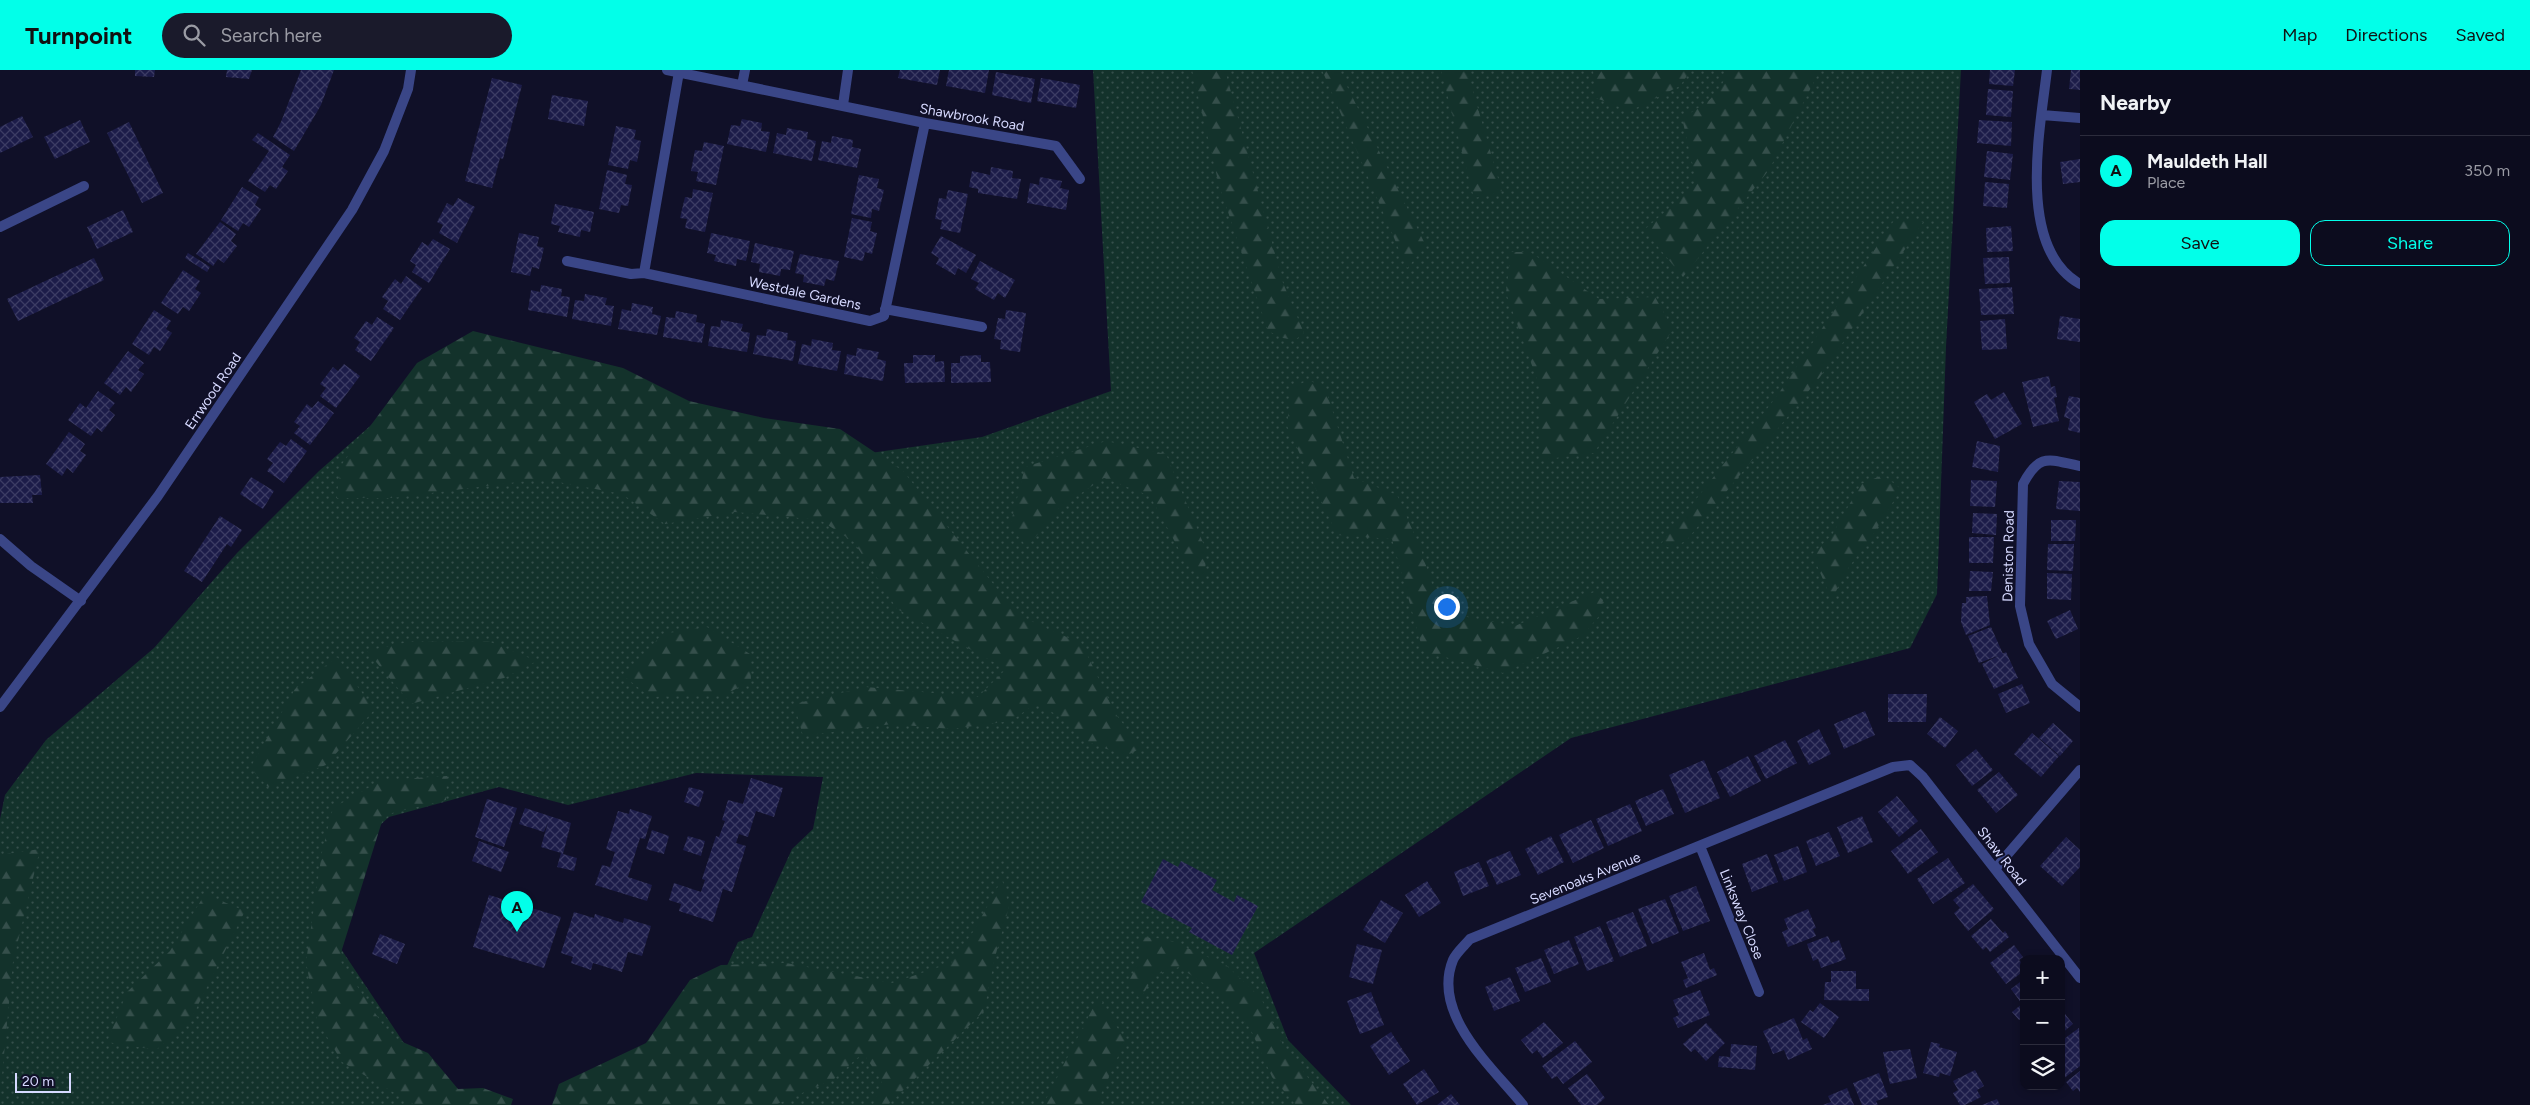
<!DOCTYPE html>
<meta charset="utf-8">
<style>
:root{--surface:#0c0c1e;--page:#1a1a2b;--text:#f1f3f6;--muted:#9a9ba4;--line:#2c2c3c;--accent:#02ffe9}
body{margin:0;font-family:Figtree,sans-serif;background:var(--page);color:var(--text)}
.controls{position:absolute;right:15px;bottom:15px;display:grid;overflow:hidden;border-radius:10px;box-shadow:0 2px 8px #0003}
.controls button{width:45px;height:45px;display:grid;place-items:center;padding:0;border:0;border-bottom:1px solid var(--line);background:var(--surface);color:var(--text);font:25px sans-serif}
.scale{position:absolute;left:15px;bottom:12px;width:56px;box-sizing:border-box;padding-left:5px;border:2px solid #d6d9ff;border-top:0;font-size:14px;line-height:18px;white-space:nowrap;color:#d6d9ff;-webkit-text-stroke:4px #101028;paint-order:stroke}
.you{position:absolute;left:1446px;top:536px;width:18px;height:18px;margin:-12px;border:4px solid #fff;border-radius:50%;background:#1a73e8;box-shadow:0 0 0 8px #1a73e833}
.badge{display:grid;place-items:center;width:32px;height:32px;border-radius:50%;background:var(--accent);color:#111;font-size:16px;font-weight:700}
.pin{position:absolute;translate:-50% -41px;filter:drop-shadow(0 1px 2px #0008)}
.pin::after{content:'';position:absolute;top:26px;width:18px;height:15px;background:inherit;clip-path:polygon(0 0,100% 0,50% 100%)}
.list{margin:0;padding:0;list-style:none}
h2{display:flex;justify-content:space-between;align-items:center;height:65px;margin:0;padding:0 20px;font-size:21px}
h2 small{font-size:16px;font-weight:400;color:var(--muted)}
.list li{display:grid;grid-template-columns:32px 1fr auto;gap:15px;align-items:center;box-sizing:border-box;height:70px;padding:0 20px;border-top:1px solid var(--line)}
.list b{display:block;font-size:19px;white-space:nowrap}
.list p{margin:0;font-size:16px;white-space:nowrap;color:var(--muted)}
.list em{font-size:16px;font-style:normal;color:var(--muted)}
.actions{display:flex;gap:10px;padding:15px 20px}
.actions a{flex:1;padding:11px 0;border:1px solid var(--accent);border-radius:15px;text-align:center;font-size:18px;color:var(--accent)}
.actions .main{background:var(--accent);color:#111}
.icon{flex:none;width:28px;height:28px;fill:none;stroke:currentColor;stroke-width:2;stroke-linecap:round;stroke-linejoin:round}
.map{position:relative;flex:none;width:2080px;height:1035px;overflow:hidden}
header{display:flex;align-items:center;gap:30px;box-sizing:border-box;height:70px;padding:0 25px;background:var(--accent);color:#111}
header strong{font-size:24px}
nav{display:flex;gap:28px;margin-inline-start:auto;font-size:18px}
.search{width:350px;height:45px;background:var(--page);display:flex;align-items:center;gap:12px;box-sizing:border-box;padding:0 18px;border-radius:28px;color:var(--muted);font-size:19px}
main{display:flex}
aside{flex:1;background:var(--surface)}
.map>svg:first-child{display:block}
.grass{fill:url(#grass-dots)}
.forest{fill:url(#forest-firs)}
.building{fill:url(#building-cross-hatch)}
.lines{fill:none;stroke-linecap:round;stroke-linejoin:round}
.minor{stroke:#3a4687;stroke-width:10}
.labels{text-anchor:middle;stroke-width:4;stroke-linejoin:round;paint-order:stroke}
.street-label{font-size:14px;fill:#d6d9ff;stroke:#101028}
</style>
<header>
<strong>Turnpoint</strong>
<div class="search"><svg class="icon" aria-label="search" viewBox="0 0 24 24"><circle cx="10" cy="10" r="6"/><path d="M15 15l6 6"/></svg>Search here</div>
<nav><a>Map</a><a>Directions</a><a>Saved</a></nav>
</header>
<main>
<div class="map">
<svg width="2080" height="1035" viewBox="0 0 2080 1035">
<defs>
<pattern id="grass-dots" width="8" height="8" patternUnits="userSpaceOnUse" patternTransform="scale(1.25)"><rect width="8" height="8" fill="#13322b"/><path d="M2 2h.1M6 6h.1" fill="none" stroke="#354f4b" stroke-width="1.8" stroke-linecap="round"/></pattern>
<pattern id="forest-firs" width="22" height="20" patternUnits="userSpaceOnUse" patternTransform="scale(1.25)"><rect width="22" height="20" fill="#13322b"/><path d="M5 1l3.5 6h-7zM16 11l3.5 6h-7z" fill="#354f4b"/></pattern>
<pattern id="building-cross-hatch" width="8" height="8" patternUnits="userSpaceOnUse" patternTransform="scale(1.25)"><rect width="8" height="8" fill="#1c1c49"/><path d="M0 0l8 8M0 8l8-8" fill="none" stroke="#3c3c64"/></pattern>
</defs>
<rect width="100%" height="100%" fill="#101028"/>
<path class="grass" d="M1093,0h868l-15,277 -9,247 -27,54 -339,90 -317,215 34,87 63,65h-733l94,-107 26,-56 14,-5 40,-88 21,-20 10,-52 -127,-4 -128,32 -69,-18 -110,30 -22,20 -30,106 91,136 46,26h-474v-286l5,-24 41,-55 108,-92 83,-95 82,-82 92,-81 383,74 188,-27 129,-46z"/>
<path class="forest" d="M1192,0h33l58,213 21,50 -9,7 -12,-2 -15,-7 -49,-146z
M1322,0h17l87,176 -19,22z
M1441,0h26l35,122 -28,6z
M1593,0h98l-11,16 -50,25 -34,-13z
M1729,0h91l-51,100 -86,107 -39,-47 53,-46 -15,-66c25,-15 35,-20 47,-48z
M1895,149l28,3 -103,155 -134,164 -16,7 -9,-4 116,-148z
M1511,182h19l69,47 56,-2 18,32 -79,124 -54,7 -1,-75 -33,-92z
M473,261l150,37 66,33 75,17 76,11 63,42 115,144 64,29 33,69 26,35 -15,8 -38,-14 -24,-23 -28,-16 -25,18 -60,8 -59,-5 -89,12 -9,-32 72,-17 112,10 28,-28 -109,-60 -43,-67 -34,-22 -85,-8 -70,12 -43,-30 -80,-15 -150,19h-56l6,-34 75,-101z
M1308,310l17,7 29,91 43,17 23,52 21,65 74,14 79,-34 9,8 -3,15 -18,21 -79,37 -80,-22 -31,-112 -55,-4 -50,-109 4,-37z
M1106,371l60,13 40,96 -1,27 -18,-13 -37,-68 -46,-18 -45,30 -32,39 -17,-21 15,-59z
M1883,405l18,14 -27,44 -30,41 -12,26 -20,-46 20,-19 29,-51z
M707,557l43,27 1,27 -25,13 -76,3 -25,-20 37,-43z
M488,571l49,20 -33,17 -93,26 -44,-53 41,-9z
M337,587l37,53 -48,55 -58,22 -18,-19 45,-79z
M447,706l-1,24 -62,15 -45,144 52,78 37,16 30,36 25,-1 30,11 -2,6h-96l-73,-43 -25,-42 -11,-58 16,-110 11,-44 49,-28z
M40,779l-27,113 -13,134v-241z
M1002,809l7,28 -14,50 -11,54 -96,94h-15l9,-24 -19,-28 -29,26 -59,26h-223l7,-21 87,-41 44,-63 31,-15 65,-2 106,20 59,-20 24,-34z
M205,824l40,17 -55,110 -34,29 -49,-8 20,-50 43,-41z
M1140,867l27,2 59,26 35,33 22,47 46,60h-33l-24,-28 -22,-49 -29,-33 -42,-28 -24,8 -15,24 -12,-16 11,-22z
M1099,926l26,45 -29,64h-53z"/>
<path class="building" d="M135,0h20l-1,7 -19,-1z
M227,0h25l-3,9 -23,-2z
M301,0h33l-13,35 -27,46 -21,-14 8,-15z
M900,0h40l-3,15 -39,-7z
M949,0h40l-4,23 -39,-7z
M1990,0h25l-2,16 -24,-2z
M2071,0h9v20l-11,-1z
M996,2l39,7 -4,24 -39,-8z
M492,8l30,7 -19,74 -3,-1 -8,30 -27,-7z
M1041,8l39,7 -4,23 -39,-7z
M1988,19l25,2 -2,26 -25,-2z
M552,25l36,6 -4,25 -36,-7z
M22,46l11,21 -33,16v-26z
M742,49l20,4 -1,8 9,1 -4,20 -39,-8 4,-19 9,1z
M80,50l10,22 -35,17 -11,-22z
M1979,50l33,2 -1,24 -34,-3z
M129,52l34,71 -21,10 -35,-70z
M616,56l20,4 -2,9 7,2 -4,21 -7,-2 -2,9 -20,-4z
M787,58l21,4 -1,7 9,2 -4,20 -39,-8 4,-20 9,2z
M258,63l32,22 -8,12 6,4 -12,18 -6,-4 -5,7 -17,-11 21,-30 -17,-11z
M832,66l21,4 -1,7 9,2 -4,19 -39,-8 4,-19 9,2z
M704,72l20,4 -8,39 -20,-4 2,-9 -7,-1 4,-21 7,1z
M1987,81l26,3 -3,26 -26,-3z
M2080,89v23l-17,2 -3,-22z
M991,97l22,4 -1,7 9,1 -4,20 -39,-6v-4l-9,-2 3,-16 18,4z
M607,100l20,5 -2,9 7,1 -4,21 -7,-1 -2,8 -20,-4z
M859,105l20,4 -2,9 7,2 -5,21 -7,-2 -1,9 -20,-4z
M1040,107l22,4 -2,7 9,2 -3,20 -39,-7 3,-20 9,2z
M1985,112l24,2 -2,24 -24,-2z
M242,117l17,10 -4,8 6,4 -12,18 -6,-4 -5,8 -17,-11z
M693,119l20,4 -8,39 -20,-4 2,-9 -7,-1 5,-21 7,1z
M948,120l20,4 -8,39 -20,-4 2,-9 -7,-1 4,-21 7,1z
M458,128l17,9 -18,36 -18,-10 4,-8 -6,-3 10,-19 6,3z
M555,134l39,8 -4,20 -9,-2 -1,7 -22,-5 2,-6 -9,-2z
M123,140l10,22 -36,17 -10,-22z
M852,148l20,4 -2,9 7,2 -5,21 -7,-2 -2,9 -19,-4z
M220,152l16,12 -5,7 6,5 -13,17 -6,-4 -5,7 -17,-12z
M2011,156l2,25 -26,1 -1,-24z
M519,163l20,4 -2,9 7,2 -5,21 -7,-2 -2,9 -19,-4z
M711,163l39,8 -4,20 -9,-2 -1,7 -22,-5 2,-6 -9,-2z
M941,166l35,19 -10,18 -8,-5 -3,7 -19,-11 3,-6 -8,-5z
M433,169l17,10 -21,34 -17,-11 4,-7 -6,-4 12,-19 6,4z
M755,173l39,8 -4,19 -9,-1 -1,7 -21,-4 1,-8 -9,-2z
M188,183l22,14 -3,5 -22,-14z
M800,184l39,7 -5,20 -8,-2 -2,7 -21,-4 1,-7 -9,-2z
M2009,187l1,26 -25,1 -2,-26z
M94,188l10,22 -86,41 -11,-22z
M980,191l35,19 -10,18 -7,-5 -4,7 -19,-11 4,-6 -8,-4z
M183,200l17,11 -5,8 6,4 -12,18 -6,-4 -5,7 -17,-11z
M406,206l16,12 -22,32 -17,-11 5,-8 -6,-4 13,-18 6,5z
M541,215l21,4 -1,7 9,1 -3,20 -39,-7 3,-20 9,2z
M2012,217l2,27 -33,1 -2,-26z
M585,224l22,4 -2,7 9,1 -3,20 -39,-7 3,-19 9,1z
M632,233l21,4 -1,7 9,2 -4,19 -39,-6 4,-20 9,2z
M154,240l17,11 -5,8 6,4 -12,18 -6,-4 -5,8 -17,-11z
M1006,240l20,3 -6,39 -20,-3 1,-9 -7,-1 4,-21 7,1z
M676,241l21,4 -1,7 9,2 -3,19 -39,-6 3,-20 9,1z
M2060,246l20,3v23l-23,-3z
M377,247l17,11 -23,33 -16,-11 5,-8 -6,-4 12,-17 6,4z
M2005,249l2,30 -25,1 -2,-29z
M721,250l22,4 -2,7 9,2 -3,19 -39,-6 3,-20 9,1z
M767,259l21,4 -1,7 9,1 -3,20 -40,-7 4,-19 9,1z
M812,269l21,4 -1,7 9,1 -4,20 -39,-7 4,-20 9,2z
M857,278l22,4 -2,7 9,2 -3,20 -39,-7 3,-20 9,2z
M128,281l16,12 -6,7 6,4 -13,18 -5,-5 -6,8 -16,-12z
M913,285h22v7l9,-1 1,21 -40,1 -1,-20h9z
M981,285v7h9l1,20 -40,1v-20h9v-7z
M344,294l16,12 -24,32 -16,-12 6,-8 -6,-4 13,-17 5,4z
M2049,306l2,11 4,-1 2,11 -3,1 5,23 -26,6 -11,-45z
M98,321l17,12 -6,7 6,5 -13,17 -5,-4 -6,8 -23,-16 12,-17 6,5z
M2004,322l18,32 -27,15 -21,-37 13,-8 4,6z
M2069,326l11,2v35l-12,-3 2,-11 -6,-2z
M318,331l16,12 -24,32 -16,-12 6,-7 -6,-4 13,-18 5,4z
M69,362l16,12 -5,7 6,4 -13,18 -6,-5 -5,8 -16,-12z
M291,369l16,12 -23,32 -17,-12 6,-8 -6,-4 13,-17 6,4z
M1977,371l23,5 -2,26 -26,-5z
M40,405l2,20h-10l1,8h-33v-26z
M251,407l23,14 -11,18 -23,-15z
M1971,410l26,1 -2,26 -25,-1z
M2059,411l21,1v29l-24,-2z
M1973,443l24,1 -1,21 -24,-2z
M220,446l22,14 -11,17 -4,-3 -25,38 -18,-11z
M2051,450h25l-1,21h-24z
M1969,467h25l-1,26h-24z
M2048,474h26l-1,27 -26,-1z
M1970,501l23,1 -2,19h-22z
M2047,503l25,1 -1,26 -24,-1z
M1987,526l3,29 -24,10 -5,-13 1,-19h4v-6z
M2070,540l8,19 -22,10 -9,-18z
M1991,557l12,27 -24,9 -11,-27z
M2006,582l12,26 -24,11 -12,-25z
M2022,614l8,19 -24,10 -8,-19z
M1888,624h39l-1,28h-38z
M1865,641l10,24 -31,14 -10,-25z
M1940,647l18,14 -13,17 -18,-14z
M2053,653l20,18 -13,15 -21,-18z
M1819,659l12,25 -22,11 -12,-24z
M2032,663l27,23 -18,21 -27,-23z
M1785,670l12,23 -31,16 -12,-23z
M1976,679l17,21 -21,16 -16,-21z
M1748,686l13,25 -31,16 -13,-25z
M1704,690l16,38 -35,15 -16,-38z
M1999,702l19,23 -22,18 -19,-23z
M751,708l32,10 -9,29 -18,-6 -8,26 -9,-3 -3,9 10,3 -14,46 -9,-3 -10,33 -34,-11 2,-7 -12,-4 5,-17 27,9 4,-12 -3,-1 14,-43 3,1 6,-16 -3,-1 6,-20 15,4z
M689,717l15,4 -5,16 -15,-5z
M1663,719l11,25 -28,12 -11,-25z
M1897,726l21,25 -19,16 -21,-25z
M487,729l30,9 -13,39 -29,-10z
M1630,734l12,27 -34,15 -12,-27z
M525,738l46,15 -8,31 14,4 -3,13 -17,-4 4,-14 -20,-6 7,-25 -4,10 -25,-8z
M630,739l22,7 -7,23 -5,-1 -12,39 24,8 -5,16 -52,-16 7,-20 8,2 5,-15 -9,-3 12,-38 11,3z
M1862,746l11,26 -25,11 -11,-26z
M1591,750l13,28 -31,15 -14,-28z
M1921,759l17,23 -30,22 -17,-23z
M652,760l17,6 -5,18 -18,-5z
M1829,762l11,24 -24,10 -10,-25z
M688,766l17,5 -4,15 -18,-6z
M1551,766l13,26 -26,13 -13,-26z
M2066,767l14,13v17l-18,19 -22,-20z
M479,771l30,11 -8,20 -29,-11z
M1798,776l9,26 -23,9 -10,-26z
M1510,781l11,24 -24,10 -11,-24z
M1767,784l11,28 -26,10 -10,-28z
M1948,788l17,25 -32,21 -16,-25z
M1163,789l15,8 3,-6 36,19 -5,10 22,12 3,-7 21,11 -26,49 -43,-23 3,-4 -51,-26z
M1479,792l10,24 -26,10 -9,-24z
M1427,811l14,22 -22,14 -14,-22z
M1973,814l21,25 -26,22 -14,-18 6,-5 -7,-8z
M1696,816l14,35 -27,10 -14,-35z
M489,825l72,22 -17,51 -71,-21z
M1665,829l14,34 -27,11 -14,-35z
M1381,830l22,13 -18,30 -22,-13z
M1808,839l8,19 -3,1 3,7 -28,11 -6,-15 6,-3 -4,-10z
M574,842l20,6 1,-4 28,9 1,-5 27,8 -9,30 -14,-4 -6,20 -29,-9 -2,7 -20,-7 2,-6 -12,-4z
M1633,842l14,34 -27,11 -14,-35z
M1991,849l12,14 2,-2 4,6 -19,15 -4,-5 -3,3 -12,-14z
M1600,856l14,35 -27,10 -13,-34z
M380,864l25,10 -8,20 -25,-10z
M1828,866l3,7 8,-3 7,19 -25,9 -3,-9 -5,2 -6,-17z
M1569,870l10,24 -25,10 -10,-24z
M1357,874l25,6 -9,34 -24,-7z
M2014,875l9,12 -4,3 5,6v5l-18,13 -16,-21z
M1704,883l6,17 4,-2 3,7 -31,13 -3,-8 5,-2 -7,-16z
M1541,888l10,24 -26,10 -10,-24z
M1831,901h25v18h13v12l-45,-1 1,-18h6z
M1510,907l10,24 -26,10 -9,-24z
M2024,909v37l-5,4 -7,-8 10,-8 -11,-15z
M1700,920l10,25 -32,13 -5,-10 6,-3 -6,-15z
M1371,922l13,33 -24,9 -13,-33z
M1820,933l19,14 -15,21 -23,-16 9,-12 3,2z
M2061,939l12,15 -12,10z
M1794,948l9,22 4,-2 5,11 -24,11 -4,-10 -11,4 -10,-23z
M1544,952l19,21 -20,15 -6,-8 -5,4 -11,-14z
M1706,953l19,20 -19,18 -11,-12 -4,3 -8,-8z
M2079,958l1,38 -17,13 -2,-9 4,-3 -4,-4v-22z
M1391,962l19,29 -21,14 -19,-29z
M1575,971l17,21 -29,22 -6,-8 -5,3 -10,-13z
M1931,972l9,2 -1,3 18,5 -7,24 -10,-3 -1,4 -16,-4z
M1731,974l26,2 -2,24 -37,-3 1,-11 11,1z
M1910,979l7,29 -27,6 -7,-32z
M1424,999l15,23 -22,13 -14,-21z
M1975,1000l9,16 -7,4 4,7 -16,8h-5l-7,-12 5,-3 -5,-9z
M2080,1001v21l-3,-4 -4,3 -7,-9z
M1879,1003l9,24 -12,4 2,4h-16l-9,-22z
M1587,1004l18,24 -8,7h-16l-13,-17z
M1847,1018l7,17h-31l8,-3 -3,-6z
M1451,1024l9,11h-23z
M1997,1029l3,6h-18z"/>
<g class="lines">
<path class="minor" d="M667,0l258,53 131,23 24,33
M2047,0c-7,60 -31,178 33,214
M742,15l3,-15
M843,35l5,-35
M2042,45l38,3
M0,157l84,-41
M567,191l64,13 13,-1 226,48 14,-5 41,-193
M644,203l35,-201
M885,239l97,18
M2080,396c-31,-6 -40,-14 -57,18l-3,122 9,38 23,40 28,23
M0,469l31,27 50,35
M0,637l158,-211 194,-286 32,-59 24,-62 3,-19
M1700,776l59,146
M1995,799l85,-99
M1523,1035c-31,-38 -92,-91 -70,-145 3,-7 11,-14 17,-21l423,-172 17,-2 13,12 157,201"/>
</g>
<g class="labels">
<g class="street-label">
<text transform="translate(972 47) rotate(10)" y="5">Shawbrook Road</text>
<text transform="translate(805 223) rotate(12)" y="5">Westdale Gardens</text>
<text transform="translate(213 321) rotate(-56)" y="5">Errwood Road</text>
<text transform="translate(2008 486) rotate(-89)" y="5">Deniston Road</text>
<text transform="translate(2002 786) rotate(52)" y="5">Shaw Road</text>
<text transform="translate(1585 808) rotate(-22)" y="5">Sevenoaks Avenue</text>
<text transform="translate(1742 844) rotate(68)" y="5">Linksway Close</text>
</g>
</g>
</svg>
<div class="controls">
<button>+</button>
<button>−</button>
<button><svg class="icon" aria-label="layers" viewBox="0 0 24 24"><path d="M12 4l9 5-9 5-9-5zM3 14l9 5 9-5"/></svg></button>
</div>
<div class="scale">20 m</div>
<div class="you"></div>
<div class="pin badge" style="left:517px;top:862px">A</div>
</div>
<aside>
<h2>Nearby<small></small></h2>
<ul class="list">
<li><span class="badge">A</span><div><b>Mauldeth Hall</b><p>Place</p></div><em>350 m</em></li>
</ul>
<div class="actions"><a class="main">Save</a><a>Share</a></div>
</aside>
</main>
